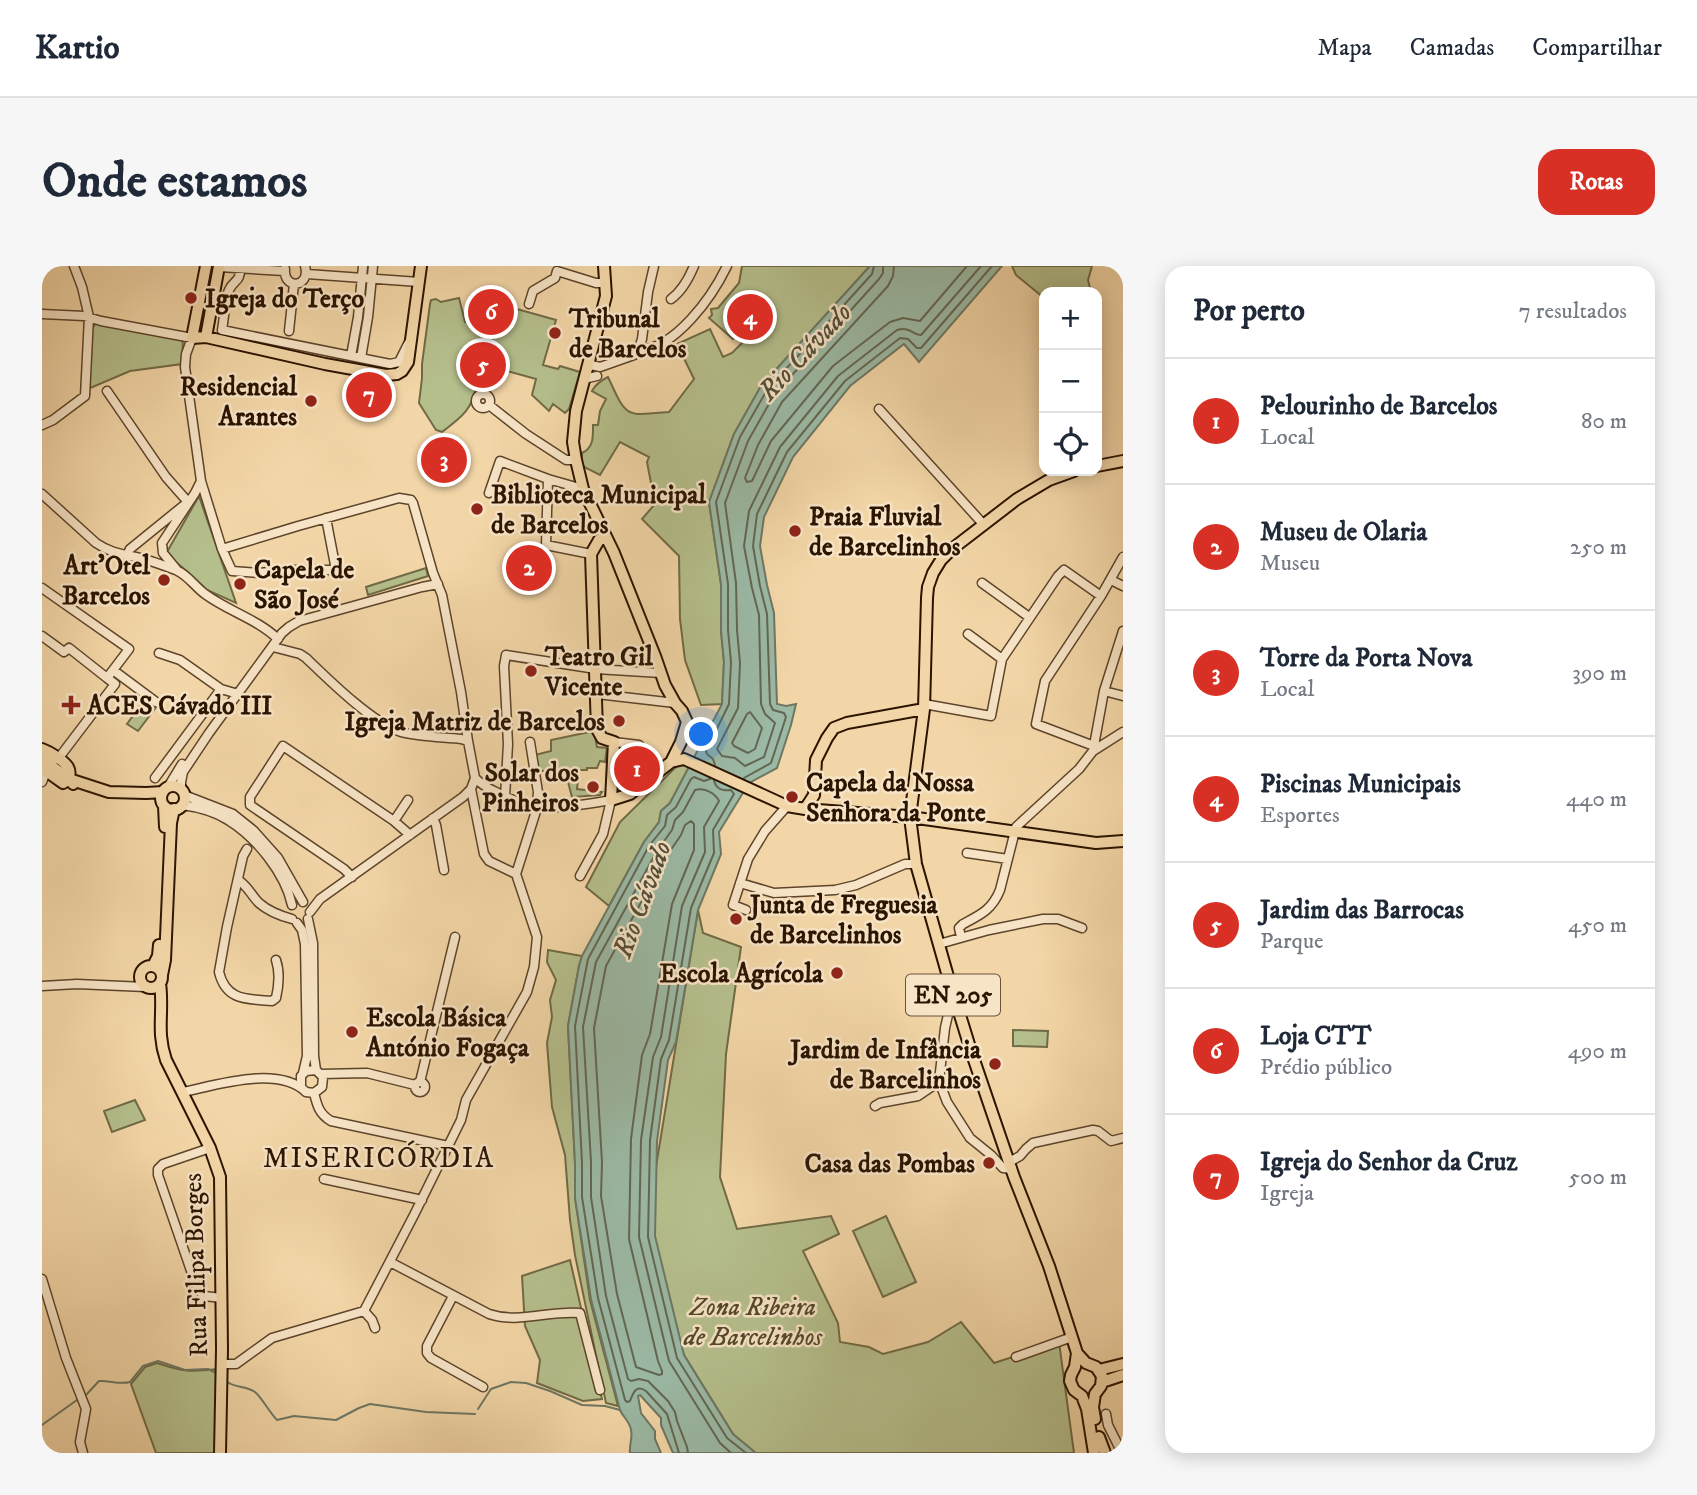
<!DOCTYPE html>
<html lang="pt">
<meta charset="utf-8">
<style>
:root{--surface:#fff;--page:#f6f6f7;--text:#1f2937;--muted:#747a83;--line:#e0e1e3;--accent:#d93025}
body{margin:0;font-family:"IM FELL DW Pica",serif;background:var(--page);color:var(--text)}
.controls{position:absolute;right:21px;top:21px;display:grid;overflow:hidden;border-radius:14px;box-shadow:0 4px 18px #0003}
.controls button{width:63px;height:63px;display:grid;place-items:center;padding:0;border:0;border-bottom:2px solid var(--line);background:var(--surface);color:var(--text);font:35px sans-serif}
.you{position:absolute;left:660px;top:469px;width:24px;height:24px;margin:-18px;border:5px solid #fff;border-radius:50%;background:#1a73e8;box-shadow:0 0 0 10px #1a73e833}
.badge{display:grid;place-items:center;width:46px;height:46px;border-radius:50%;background:var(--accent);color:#fff;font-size:23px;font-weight:700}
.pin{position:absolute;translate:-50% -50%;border:4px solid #fff;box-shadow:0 2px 7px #0006}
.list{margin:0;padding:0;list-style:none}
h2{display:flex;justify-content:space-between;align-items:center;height:91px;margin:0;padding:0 28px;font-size:30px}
h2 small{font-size:23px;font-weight:400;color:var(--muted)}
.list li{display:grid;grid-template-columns:46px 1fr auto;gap:21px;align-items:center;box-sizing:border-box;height:126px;padding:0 28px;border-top:2px solid var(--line)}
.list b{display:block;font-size:26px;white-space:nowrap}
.list p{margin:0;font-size:23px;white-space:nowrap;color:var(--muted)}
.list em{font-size:23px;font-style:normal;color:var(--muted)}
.icon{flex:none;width:38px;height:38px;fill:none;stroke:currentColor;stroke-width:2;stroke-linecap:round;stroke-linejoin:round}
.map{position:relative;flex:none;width:1081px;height:1187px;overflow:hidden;border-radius:21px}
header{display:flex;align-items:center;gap:42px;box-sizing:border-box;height:98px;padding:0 35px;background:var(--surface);border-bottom:2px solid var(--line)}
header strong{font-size:33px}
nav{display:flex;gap:38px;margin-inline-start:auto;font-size:24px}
.intro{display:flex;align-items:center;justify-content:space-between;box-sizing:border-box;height:168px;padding:0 42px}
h1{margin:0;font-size:49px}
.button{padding:18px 32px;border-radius:21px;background:var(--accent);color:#fff;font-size:24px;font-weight:700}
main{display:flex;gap:42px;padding:0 42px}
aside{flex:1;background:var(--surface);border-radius:21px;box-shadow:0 4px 18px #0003}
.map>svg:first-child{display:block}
.green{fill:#b5bf8c;stroke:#706a46;stroke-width:2}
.water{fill:#9bb9a5;stroke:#6e7763;stroke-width:2}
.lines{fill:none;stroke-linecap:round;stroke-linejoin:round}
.shore{stroke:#636652;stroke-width:2}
.stream{stroke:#6e7763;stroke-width:2}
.minor-casing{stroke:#5d442a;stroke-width:11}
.major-casing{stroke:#2b1400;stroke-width:14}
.minor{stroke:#f7e4c6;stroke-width:8}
.major{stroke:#f3d6a7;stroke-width:10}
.poi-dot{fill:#8f2418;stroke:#f7e4c6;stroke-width:2.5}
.labels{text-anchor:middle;stroke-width:5;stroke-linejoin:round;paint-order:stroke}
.shield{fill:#f7e4c6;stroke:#68523b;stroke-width:2}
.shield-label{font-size:24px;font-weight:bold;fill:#2b1400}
.poi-label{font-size:26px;font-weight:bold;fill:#2b1400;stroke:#f7e4c6;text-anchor:start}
.street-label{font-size:26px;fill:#2b1400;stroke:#f7e4c6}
.park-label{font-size:26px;font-style:italic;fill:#54472a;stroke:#f7e4c6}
.water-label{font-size:28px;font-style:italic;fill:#524e3a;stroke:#f7e4c6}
.neighbourhood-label{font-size:28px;letter-spacing:2px;fill:#2b1400;stroke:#f7e4c6}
</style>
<header>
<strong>Kartio</strong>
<nav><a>Mapa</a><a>Camadas</a><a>Compartilhar</a></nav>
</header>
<div class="intro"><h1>Onde estamos</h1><a class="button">Rotas</a></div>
<main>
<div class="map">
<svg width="1081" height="1187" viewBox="0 0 1081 1187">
<rect width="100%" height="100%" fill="#f3d6a7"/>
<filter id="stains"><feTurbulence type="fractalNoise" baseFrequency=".00286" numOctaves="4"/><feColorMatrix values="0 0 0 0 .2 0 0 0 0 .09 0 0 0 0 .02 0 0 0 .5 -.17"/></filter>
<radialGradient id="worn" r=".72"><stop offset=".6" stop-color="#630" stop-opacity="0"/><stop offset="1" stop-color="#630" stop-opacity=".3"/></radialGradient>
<path class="green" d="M700,0h128l-109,120 -27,48 -25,68 12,82v47l3,31 -2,42 -21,1 -16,-45 -5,-41 -1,-63 -37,-37 13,-15 -8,-42 2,-5 -29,-15 -20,33 -18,-9v-13c12,-5 11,-17 11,-28h5l2,-14 6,-12 -14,-8c3,-6 10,-11 16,-14 19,41 16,39 61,35l25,-33 -17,-35 33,-15 13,28 9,-4 10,-10 -6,-6 -3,2 -24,-21 3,-3 -1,-6 7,-1 21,-25z
M970,0h80l-4,14 3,12h-47v6l-28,-23z
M417,32l6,24 19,-2 20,4 1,-4 10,2 2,-13 39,11 -13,45 15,4 2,-3 20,6 -11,37 -4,4 -12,-9 -4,7 -17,-16 4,-16 -43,-12 -4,10 4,3 -16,3c-4,26 -15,34 -35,49l-6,-2 -17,-27 3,-25v-14l8,-60 1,-4 5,-1 5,3z
M54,57l87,15 -1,26 -52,7 -42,18 4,-60z
M157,230l37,107 -29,-13 -19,-18 -16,-13 -5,-7z
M384,302l2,8 -60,19 -2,-8z
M104,432l11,8 -19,25 -11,-7z
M552,465l3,16 10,1 -2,14 -5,-1 -3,7h-10v2h-8l-2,19 25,3 -2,3 -28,2 -4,-15 -17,-1 -3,-10h-11l-2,-16 16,-4v-11z
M638,497l10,2 -20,38 -9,8 -2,11 -15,20 -35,64 -23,-19 34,-65z
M656,644l5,23 38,14 -15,107 -6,123 17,52 94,-13 8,18 -36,17 35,72 2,19 29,5 14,7 45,-12 33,-20 33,41 65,-21 15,111h-325l-16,-19 -49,-79 -40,-115z
M506,684l34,6 -3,10 -11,60 7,137v35l15,102 28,106 -12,-3 -31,-148 -5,-35 -5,-65 -13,-48 -5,-64 5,-26 -2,-17 6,-20 -9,-18z
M971,764l35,1 -1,16 -34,-1z
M93,834l10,20 -33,12 -8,-21z
M844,950l30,66 -33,15 -30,-66z
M528,994l32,139 -19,2 -46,-18 3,-23 -15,-34 -3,-50z
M115,1097c27,9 33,9 61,6l-1,84h-61l-25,-69 14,-17z"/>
<path class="water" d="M828,0h132l-83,96 -15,-18 -54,42 -57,71 -29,60 -4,29 7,39 7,28 3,91 9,2 10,-2 -5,21 -14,43 -28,15 -30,49 2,22 -23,56 -22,132 -8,18 -11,81 -2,95 29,119 49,79 23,19h-83l-12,-28v-7l-21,-23 -2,1 3,17 14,18v8l6,14h-31c-1,-9 3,-15 1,-23 -1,-8 -8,-13 -11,-20l-29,-111 -16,-101v-35l-7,-137 11,-60 3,-10 62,-114 15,-20 2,-11 9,-8 52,-99 2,-42 -3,-31v-47l-12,-82 25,-68 27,-48z"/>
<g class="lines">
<path class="shore" d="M841,0v7l-4,6 -105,116 -26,46 -23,62 11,80 1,47 3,33 -2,45 -21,41 5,7 13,2 10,8 19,-9 11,-34 -10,-9 -4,-10 -2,-89 -7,-27 -8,-42 5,-35 31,-64 58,-71 59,-46c14,-4 16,6 24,5l60,-69
M852,0l-1,10 -5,10 -106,116 -24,43 -13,33 2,4 5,-1 19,-40 62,-75 57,-44 13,-4 17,3 47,-55
M708,446l12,16 -7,21 -7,4 -14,-7 -2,-3 15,-29z
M673,499l-2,-6 -6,-5 -1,-3 23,-47 2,-42 -3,-32v-46l-12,-82 24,-65 27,-47 105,-116 2,-8
M702,512l27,-15 15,-46 -2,-4 -11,-3 -3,-6 -3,-90 -7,-28 -7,-40 4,-32 30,-62 58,-71 55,-43 8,1 9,9h4l71,-82
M672,514c2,10 9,11 17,10l3,4 -21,36 1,23 -23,55 -22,132 -8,19 -11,81 -2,97 29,121 50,80 19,15
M649,555l3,3v26l-22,54 -22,130 -8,21 -11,84 -2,100 29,122 4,10v3l-3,1 -23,-8 -19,-73 -16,-98 1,-34 -8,-134 12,-62 60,-109 15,-22 4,-10z
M637,1187l-12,-39 -21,-23c-10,-7 -13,2 -16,10l-3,1 -2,-2 -27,-102 -16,-101v-34l-7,-137 13,-67 61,-113 16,-20 2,-11 9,-8 15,-28 3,-2 10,4 6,-2
M646,1187l-1,-6 -10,-26 -2,-9 -7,-11 -20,-20 -9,-2 -8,2 -3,-2 -22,-83 -15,-99v-35l-8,-135 13,-65 61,-111 15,-21 3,-10 8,-8 12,-22c9,-3 20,3 24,11l-15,26 1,25 -23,54 -21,131 -8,20 -12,83 -2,97 30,124 51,82 11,10"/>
<path class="stream" d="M185,1116c9,6 20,4 28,10 8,7 14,20 22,28l17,-4 42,4 23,-12 11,-4 56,8 49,2
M44,1129l13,-14c10,-1 20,4 31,1l13,-16 15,-5 27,9 23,-1 8,4
M436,1143l13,-20 20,-7 15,1 24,8 32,14 23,1 15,4
M0,1159l35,-25"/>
<g class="minor-casing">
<path id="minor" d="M198,0c1,17 -6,13 -11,24 -4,8 -5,30 -7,40l168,34 9,-2 9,-18
M177,1l65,4
M243,3c-2,21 26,19 20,-3
M265,8l112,8
M629,33c10,-7 18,-21 23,-33
M487,38l4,-13 22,-13 2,-7 39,12h10
M0,48l42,2 17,5 91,17 -6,16 -1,13 16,114 21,68 10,22 27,2 30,-3h47l-10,-52
M247,65l5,-47
M596,85c38,-3 74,-54 89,-85
M309,90l7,-39 5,-51
M319,92l7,-41 5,-51
M555,110l-9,2 -2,-9 5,-4 9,2 3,-1 31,-11 4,-4 4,-12 6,-47 6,-26
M65,125l59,86 22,25
M434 135a7 7 0 1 1 14 0a7 7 0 1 1-14 0Z
M447,139l37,29 40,26h10
M837,143l105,116
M0,159l11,-5 32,-24 4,-79 -7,-30 -8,-21
M506,213l-2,66 45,9
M447,227l11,-32 48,18 35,10
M0,228l54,49c12,8 20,10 34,13 15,2 32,9 46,14 13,6 18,16 29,24 23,17 52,25 73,45
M180,283l76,-23 101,-28 12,2 2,3 20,70 9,22 19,97 7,49 7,37 -4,11 -8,8 -143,102 -10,13
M85,289l3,-6 53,-43
M135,304l-14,-17 -1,-10 33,-50 6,-12
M1069,314l12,6
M940,317l47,34
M0,322l87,61 -22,29 8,6 -57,75
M1059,330l22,-39
M926,368l34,25 56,-83 6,-6 37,26 -56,85 -9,43 58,22
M0,370l22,16 5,-4 38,30
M231,381l27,7 6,4c22,21 66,65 95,74 19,5 41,5 60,7l7,2
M117,387l21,7 41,29 17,5
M71,404l43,32
M1062,425l19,5
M555,428l78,9
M882,438l67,12 11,-57
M572,476l25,3
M1051,485l30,-19
M113,512l66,-89
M433,512c7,7 14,11 23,15 38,21 72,14 113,7l-8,34 -23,42
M0,516l4,-10
M126,521l14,-23
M429,523l13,65 5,7 27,13
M139,524v-8l2,-10 26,-39 73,-100 7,-6 10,-6 123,-34 16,-3
M142,529l49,19 20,16 25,28 25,44
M463,531l3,-53 -4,-78 2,-11 90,14 65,4
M140,539c16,2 32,6 46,15 28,17 57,53 64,85
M391,552l3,7 8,45
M352,555l14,-21
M205,583l-4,7 -16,71 -8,45c7,29 28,27 53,29l4,-3c3,-13 4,-26 0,-38
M925,587l41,6
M474,608l21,-66 1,-16 -8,-50
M310,611l-8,-8 -94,-64v-8l33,-51 111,75 16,14
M196,614c10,6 13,15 21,23 8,7 22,13 33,16
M698,617l34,10 61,-3 21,-5 49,-21h11
M704,644l-13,-5 15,-46 17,-28 22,-25
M266,653l5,24 1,113 2,14
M255,657l5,7 3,14 2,112 -4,17
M919,671l-2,-9 4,-4c17,-9 29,-14 37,-34l16,-63 63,-58 14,-18 11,-60 19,-60
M897,678l50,-14 54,-11h15l24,9
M0,720l35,-2 68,3
M913,735l-5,5 -5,22 -6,53 8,21 23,36 21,17 12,13 9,1
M279,808l46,-1 48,12
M378,816l35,-145
M373 821a5 5 0 1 1 10 0a5 5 0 1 1-10 0Z
M141,826c34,-7 95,-27 123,0l8,1 8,-6 1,-10 -7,-7 -10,1 -5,5v10
M272,827c3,12 5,21 17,28l117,25
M833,840l5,-3 38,-7 22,-15
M168,882l-47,16 -5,5v6l39,113 7,8 18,2
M967,896l11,-6 6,-7 7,-6 60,-13 5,1 13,10 12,-3
M282,913l98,21
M348,996l99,52c30,10 60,-4 91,-1l20,77
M0,1013l24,79 20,51 -6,33 3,11
M411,1030l-26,50v7l4,5 52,29
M322,1045l8,9 3,8
M974,1091l56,-20
M179,1098h15l36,-26 92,-27 50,-96 47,-95 5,-20 61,-108 7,-25 3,-30 -21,-63
M1064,1148l2,11 14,28"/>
</g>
<g class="major-casing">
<path id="major" d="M164,0l-14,72 14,-1 119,27 61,11 11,-1 5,-3 6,-9 13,-96
M562,0l2,30 -30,115 -3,31 3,18 7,29 31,64 41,103 10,29 10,18 7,8 5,11 -6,20 -10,20 -41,32 -19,6 3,-58 -12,-4 -5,-9 -6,-175 8,-14 6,-4
M164,71l13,-71
M1055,200l26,-5
M1032,205l-25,9 -32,19 -65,50 -11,11 -8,13 -5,14 -1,11 -3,111 -14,108 6,47 31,109 25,81 42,123 35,89 28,87 -2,14 -4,8 -1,6 4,9 8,6 5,13 7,44
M0,483c8,3 21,11 26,18 3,5 1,8 1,12l40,13 37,1 17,-1
M0,490l12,12 15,11
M629,496l13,-3 103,47 18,3 105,8 186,26 27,-2
M0,502l21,15 6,-4 4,5
M119 532a12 12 0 1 1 24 0a12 12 0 1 1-24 0Z
M122,540l1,21
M763,543l9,-14 2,-35 11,-22 7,-10 13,-5 77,-14
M98 711a11 11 0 1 1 22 0a11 11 0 1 1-22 0Z
M111,700l5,-10 1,-11
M120,709l3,-15 6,-137 3,-14
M118,717c4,29 -4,48 6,77l44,88 10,29 2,172 -2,104
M1035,1087l9,10 10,4 6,9 -1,10 -6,8 -2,13 2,12
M1057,1104l24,-6
M1060,1116l21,-7
M1057,1171l6,16"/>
</g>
<use href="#minor" class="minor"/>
<use href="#major" class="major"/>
</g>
<g class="poi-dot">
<circle cx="149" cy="32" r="7"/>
<circle cx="513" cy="67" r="7"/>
<circle cx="269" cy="135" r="7"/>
<circle cx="435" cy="243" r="7"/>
<circle cx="753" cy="265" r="7"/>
<circle cx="122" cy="314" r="7"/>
<circle cx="198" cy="318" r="7"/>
<circle cx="489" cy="405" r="7"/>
<path d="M25.5 428.5h7v7h7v7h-7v7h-7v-7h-7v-7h7z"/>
<circle cx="577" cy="455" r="7"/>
<circle cx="551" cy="521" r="7"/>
<circle cx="750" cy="531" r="7"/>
<circle cx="694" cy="653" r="7"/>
<circle cx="795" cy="707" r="7"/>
<circle cx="310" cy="766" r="7"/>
<circle cx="953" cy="798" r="7"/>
<circle cx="947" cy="897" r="7"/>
</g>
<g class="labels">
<rect class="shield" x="864" y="708.5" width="94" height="41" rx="5"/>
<g class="shield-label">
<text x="911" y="737">EN 205</text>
</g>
<g class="poi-label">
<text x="163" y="41">Igreja do Terço</text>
<text x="527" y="61">Tribunal<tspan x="527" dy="30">de Barcelos</tspan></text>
<text x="255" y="129" text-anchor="end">Residencial<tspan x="255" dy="30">Arantes</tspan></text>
<text x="449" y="237">Biblioteca Municipal<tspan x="449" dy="30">de Barcelos</tspan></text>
<text x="767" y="259">Praia Fluvial<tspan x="767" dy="30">de Barcelinhos</tspan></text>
<text x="108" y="308" text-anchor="end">Art'Otel<tspan x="108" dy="30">Barcelos</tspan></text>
<text x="212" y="312">Capela de<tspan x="212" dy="30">São José</tspan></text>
<text x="503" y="399">Teatro Gil<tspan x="503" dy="30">Vicente</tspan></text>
<text x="45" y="448">ACES Cávado III</text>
<text x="563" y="464" text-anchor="end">Igreja Matriz de Barcelos</text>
<text x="537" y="515" text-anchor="end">Solar dos<tspan x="537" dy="30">Pinheiros</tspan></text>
<text x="764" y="525">Capela da Nossa<tspan x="764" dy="30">Senhora da Ponte</tspan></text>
<text x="708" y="647">Junta de Freguesia<tspan x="708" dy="30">de Barcelinhos</tspan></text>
<text x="781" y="716" text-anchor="end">Escola Agrícola</text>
<text x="324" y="760">Escola Básica<tspan x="324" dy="30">António Fogaça</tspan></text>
<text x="939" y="792" text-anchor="end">Jardim de Infância<tspan x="939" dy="30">de Barcelinhos</tspan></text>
<text x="933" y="906" text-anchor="end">Casa das Pombas</text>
</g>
<g class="street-label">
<text transform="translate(153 999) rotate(-92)" y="9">Rua Filipa Borges</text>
</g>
<g class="park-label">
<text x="711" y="1049">Zona Ribeira<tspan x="711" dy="30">de Barcelinhos</tspan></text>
</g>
<g class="water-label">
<text transform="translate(762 85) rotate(-47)" y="10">Rio Cávado</text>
<text transform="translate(599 633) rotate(-70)" y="10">Rio Cávado</text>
</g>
<g class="neighbourhood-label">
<text x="337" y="901">MISERICÓRDIA</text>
</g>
</g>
<rect width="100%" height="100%" filter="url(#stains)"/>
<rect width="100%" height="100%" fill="url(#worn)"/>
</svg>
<div class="controls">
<button>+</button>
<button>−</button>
<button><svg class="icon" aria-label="locate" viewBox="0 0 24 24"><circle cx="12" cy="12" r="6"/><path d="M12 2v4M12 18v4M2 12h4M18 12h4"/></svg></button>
</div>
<div class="you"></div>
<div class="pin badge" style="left:595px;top:503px">1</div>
<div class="pin badge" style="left:487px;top:302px">2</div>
<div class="pin badge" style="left:402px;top:194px">3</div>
<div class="pin badge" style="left:708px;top:51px">4</div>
<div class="pin badge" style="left:441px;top:99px">5</div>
<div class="pin badge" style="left:449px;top:46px">6</div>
<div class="pin badge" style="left:327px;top:129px">7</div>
</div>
<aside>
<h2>Por perto<small>7 resultados</small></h2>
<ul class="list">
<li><span class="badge">1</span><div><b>Pelourinho de Barcelos</b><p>Local</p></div><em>80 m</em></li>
<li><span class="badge">2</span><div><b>Museu de Olaria</b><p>Museu</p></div><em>250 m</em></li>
<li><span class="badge">3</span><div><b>Torre da Porta Nova</b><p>Local</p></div><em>390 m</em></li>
<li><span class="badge">4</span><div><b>Piscinas Municipais</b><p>Esportes</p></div><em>440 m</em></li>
<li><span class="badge">5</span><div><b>Jardim das Barrocas</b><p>Parque</p></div><em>450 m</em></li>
<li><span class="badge">6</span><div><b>Loja CTT</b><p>Prédio público</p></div><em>490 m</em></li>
<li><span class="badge">7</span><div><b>Igreja do Senhor da Cruz</b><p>Igreja</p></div><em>500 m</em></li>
</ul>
</aside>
</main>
